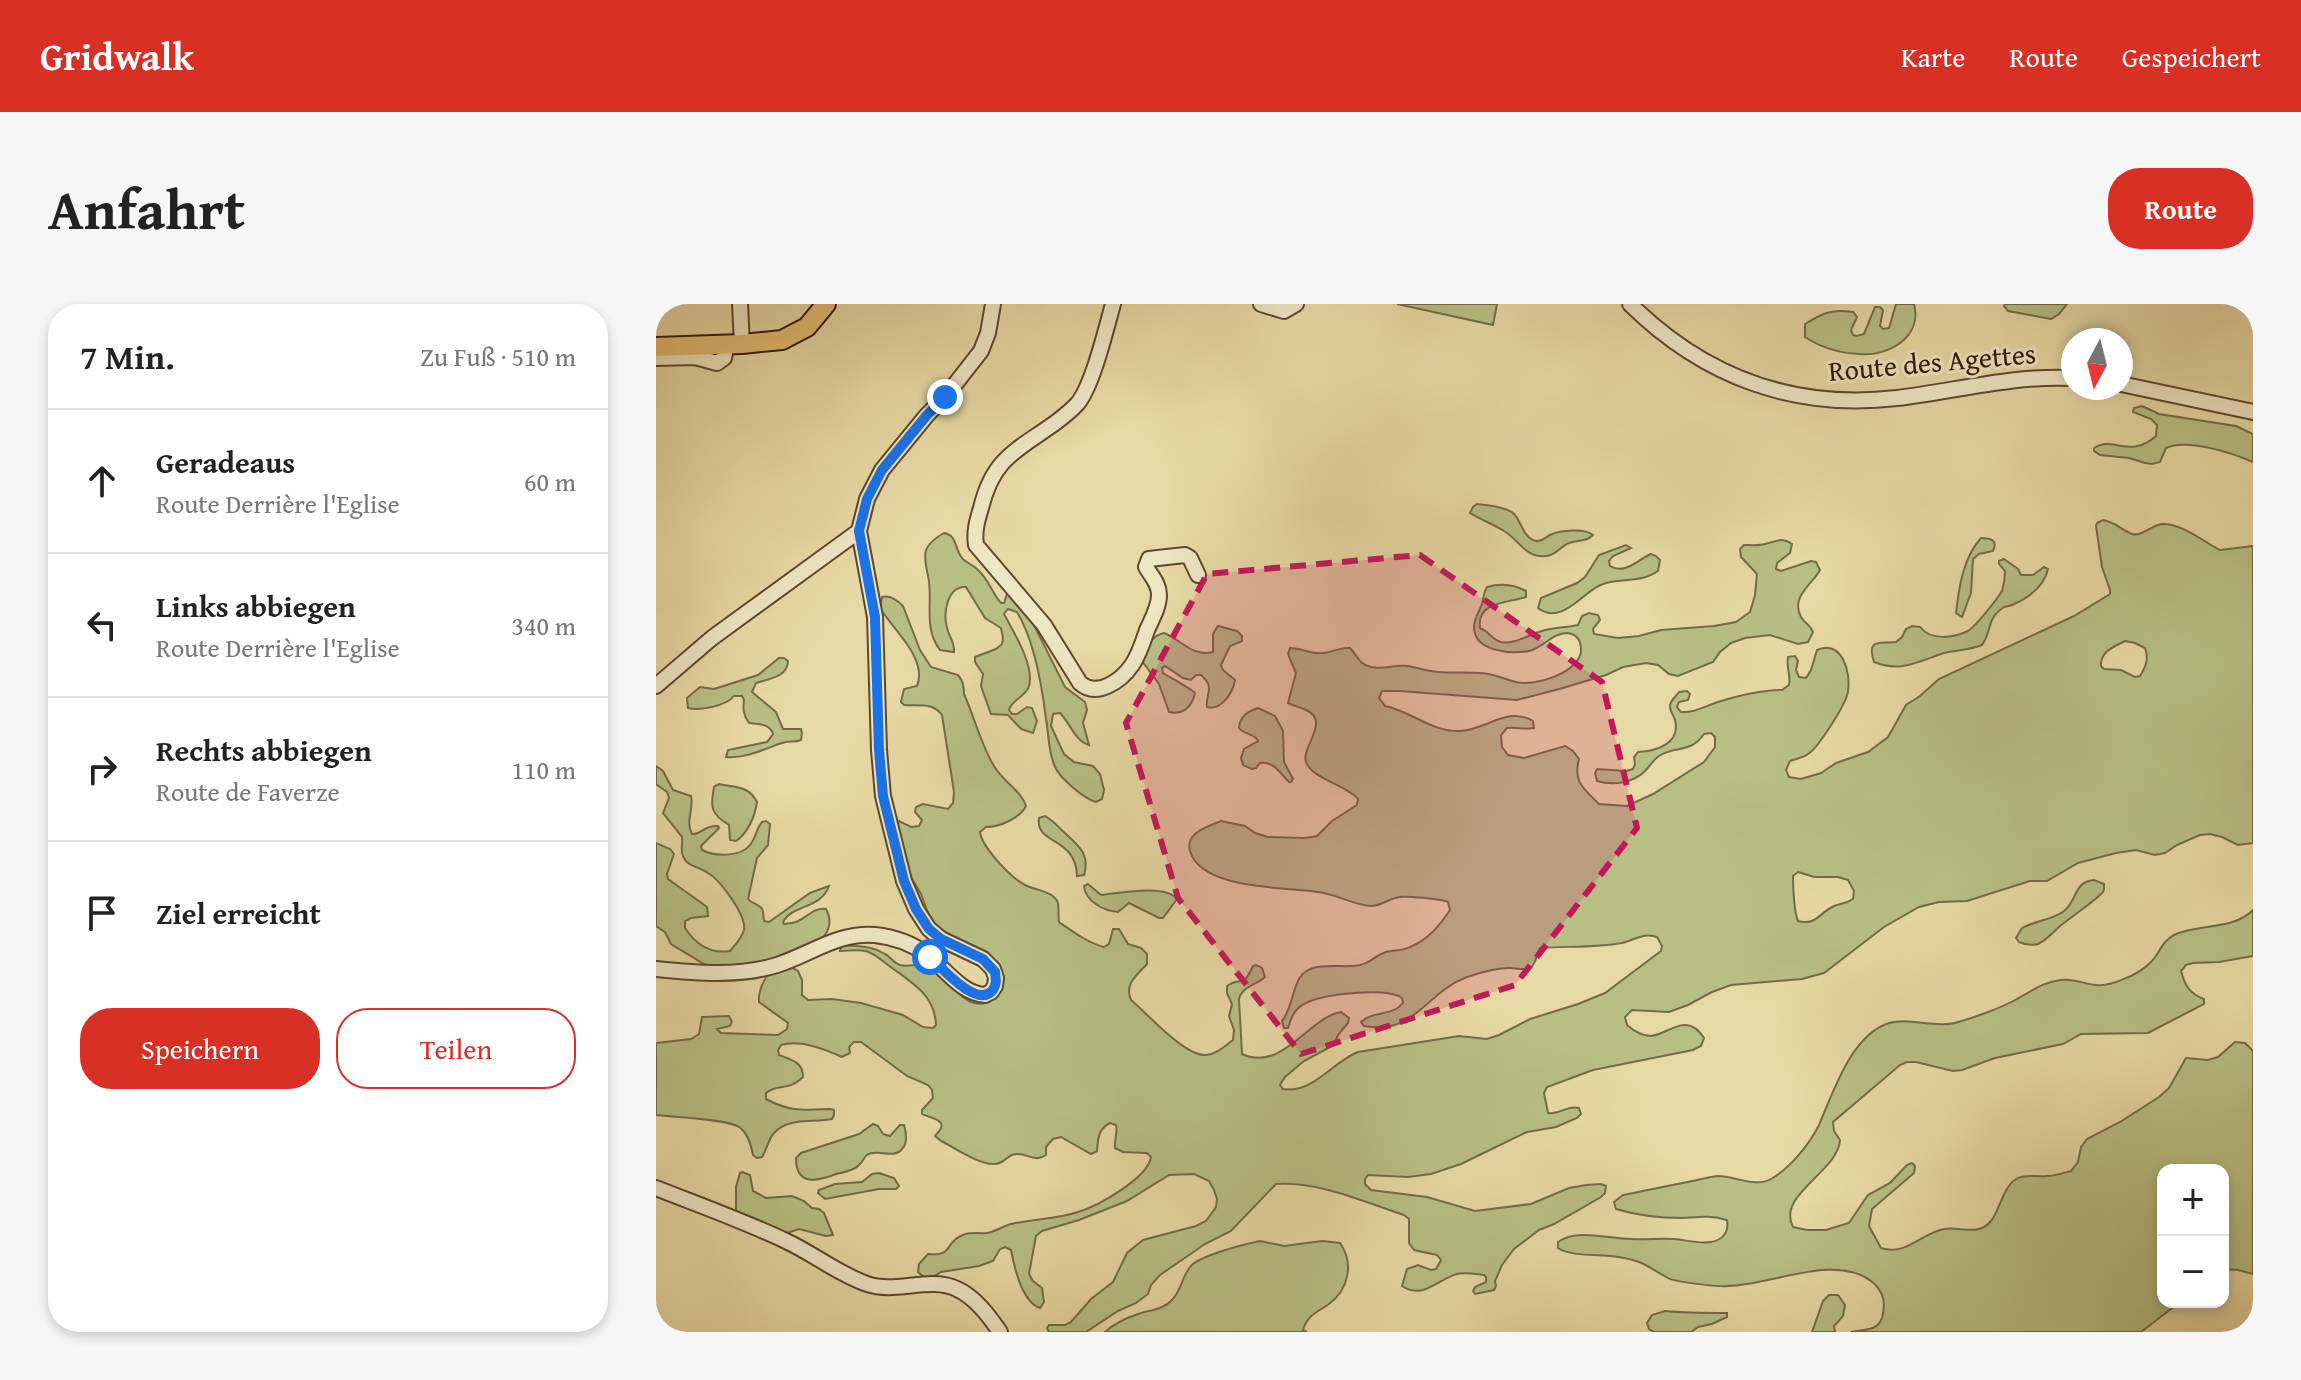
<!DOCTYPE html>
<html lang="de">
<meta charset="utf-8">
<style>
:root{--surface:#fff;--page:#f6f6f6;--text:#222;--muted:#767676;--line:#e0e0e0;--accent:#d93025}
body{margin:0;font-family:"Gentium Book Plus",serif;background:var(--page);color:var(--text)}
.controls{position:absolute;right:24px;bottom:24px;display:grid;overflow:hidden;border-radius:16px;box-shadow:0 4px 12px #0003}
.controls button{width:72px;height:72px;display:grid;place-items:center;padding:0;border:0;border-bottom:2px solid var(--line);background:var(--surface);color:var(--text);font:40px sans-serif}
.compass{position:absolute;left:1405px;top:24px;width:72px;height:72px;border-radius:50%;background:var(--surface);box-shadow:0 4px 12px #0003;rotate:187deg}
.stop{position:absolute;width:24px;height:24px;margin:-18px;border:6px solid #1a73e8;border-radius:50%;background:#fff}
.stop.end{background:#1a73e8;border-color:#fff;box-shadow:0 2px 8px #0008}
.list{margin:0;padding:0;list-style:none}
h2{display:flex;justify-content:space-between;align-items:center;height:104px;margin:0;padding:0 32px;font-size:34px}
h2 small{font-size:26px;font-weight:400;color:var(--muted)}
.list li{display:grid;grid-template-columns:52px 1fr auto;gap:24px;align-items:center;box-sizing:border-box;height:144px;padding:0 32px;border-top:2px solid var(--line)}
.list b{display:block;font-size:30px;white-space:nowrap}
.list p{margin:0;font-size:26px;white-space:nowrap;color:var(--muted)}
.list em{font-size:26px;font-style:normal;color:var(--muted)}
.actions{display:flex;gap:16px;padding:24px 32px}
.actions a{flex:1;padding:18px 0;border:2px solid var(--accent);border-radius:32px;text-align:center;font-size:28px;color:var(--accent)}
.actions .main{background:var(--accent);color:#fff}
.icon{flex:none;width:44px;height:44px;fill:none;stroke:currentColor;stroke-width:2;stroke-linecap:round;stroke-linejoin:round}
.map{position:relative;flex:none;width:1597px;height:1028px;overflow:hidden;border-radius:32px}
header{display:flex;align-items:center;gap:48px;box-sizing:border-box;height:112px;padding:0 40px;background:var(--accent);color:#fff}
header strong{font-size:38px}
nav{display:flex;gap:44px;margin-inline-start:auto;font-size:28px}
.intro{display:flex;align-items:center;justify-content:space-between;box-sizing:border-box;height:192px;padding:0 48px}
h1{margin:0;font-size:56px}
.button{padding:20px 36px;border-radius:32px;background:var(--accent);color:#fff;font-size:28px;font-weight:700}
main{display:flex;gap:48px;padding:0 48px}
aside{flex:1;background:var(--surface);border-radius:32px;box-shadow:0 4px 12px #0003}
.map>svg:first-child{display:block}
.green{fill:#b8bf85;stroke:#746c46;stroke-width:2;fill-rule:evenodd}
.lines{fill:none;stroke-linecap:round;stroke-linejoin:round}
.minor-casing{stroke:#5e482e;stroke-width:18}
.major-casing{stroke:#311806;stroke-width:22}
.minor{stroke:#efe6c4;stroke-width:14}
.major{stroke:#e4bc72;stroke-width:18}
.route{stroke:#1a73e8;stroke-width:10}
.marked{fill:#c2185b;fill-opacity:0.2;stroke:#c2185b;stroke-width:6;stroke-dasharray:16 10;stroke-linejoin:round}
.labels{text-anchor:middle;stroke-width:6;stroke-linejoin:round;paint-order:stroke}
.street-label{font-size:28px;fill:#311806;stroke:#efe6c4}
</style>
<header>
<strong>Gridwalk</strong>
<nav><a>Karte</a><a>Route</a><a>Gespeichert</a></nav>
</header>
<div class="intro"><h1>Anfahrt</h1><a class="button">Route</a></div>
<main>
<aside>
<h2>7 Min.<small>Zu Fuß · 510 m</small></h2>
<ul class="list">
<li><svg class="icon" aria-label="ahead" viewBox="0 0 24 24"><path d="M12 20V5M6 11l6-6 6 6"/></svg><div><b>Geradeaus</b><p>Route Derrière l'Eglise</p></div><em>60 m</em></li>
<li><svg class="icon" aria-label="left" viewBox="0 0 24 24"><path d="M17 20v-9H6M10 6l-5 5 5 5"/></svg><div><b>Links abbiegen</b><p>Route Derrière l'Eglise</p></div><em>340 m</em></li>
<li><svg class="icon" aria-label="right" viewBox="0 0 24 24"><path d="M7 20v-9h11M14 6l5 5-5 5"/></svg><div><b>Rechts abbiegen</b><p>Route de Faverze</p></div><em>110 m</em></li>
<li><svg class="icon" aria-label="arrive" viewBox="0 0 24 24"><path d="M6 21V4h12l-3 4 3 4H6"/></svg><div><b>Ziel erreicht</b></div></li>
</ul>
<div class="actions"><a class="main">Speichern</a><a>Teilen</a></div>
</aside>
<div class="map">
<svg width="1597" height="1028" viewBox="0 0 1597 1028">
<rect width="100%" height="100%" fill="#e7d9a5"/>
<filter id="stains"><feTurbulence type="fractalNoise" baseFrequency=".0025" numOctaves="4"/><feColorMatrix values="0 0 0 0 .2 0 0 0 0 .09 0 0 0 0 .02 0 0 0 .5 -.17"/></filter>
<radialGradient id="worn" r=".72"><stop offset=".6" stop-color="#630" stop-opacity="0"/><stop offset="1" stop-color="#630" stop-opacity=".3"/></radialGradient>
<path class="green" d="M741,0h100l-4,21z
M1240,0h18c9,33 -26,53 -55,50 -19,-1 -39,-7 -54,-17v-13c18,-11 26,-15 48,-12l4,5 -6,13 2,5 4,1 7,-2 11,-27h5l3,3 -3,16 3,3 6,-1z
M1349,0h62l-8,10 -8,5 -43,-8 -4,-5z
M1486,102l17,8 77,12 17,8v28c-21,-9 -66,-24 -87,-14l-6,14 -8,2 -7,-1 -16,-5 -29,-3 -6,-4v-3c20,-13 35,12 62,-12l1,-11 -6,-6 -18,-7 1,-4z
M821,200c11,1 30,3 37,10 7,7 9,22 19,26 8,3 11,-2 17,-5 10,-5 35,-7 43,0 -7,7 -15,5 -24,8 -8,3 -13,12 -22,13 -21,3 -28,-16 -43,-25 -11,-7 -23,-11 -34,-18l3,-6z
M1447,216c12,2 19,10 29,14 9,3 20,-9 30,-10 22,0 40,17 58,26l33,-4v297l-15,2 -16,-8 -12,-3 -10,1 -23,10 -12,8 -10,2 -19,-5 -20,3 -38,10 -31,18h-17l-63,20 -28,1 -20,5 -35,20 -60,46 -22,6 -71,6 -19,7 -24,13 -19,7 -37,-2 -7,7 2,8c7,6 15,11 24,11 18,-2 36,-25 53,2l-3,8 -8,4 -100,20 -46,17 -3,6 4,20c11,2 19,-8 31,-5l2,6 -4,4 -21,9 -29,5 -66,32 -30,10 -23,3 -40,-2 -3,4v5l6,6 56,7 48,14 56,-7 38,-16 17,-3 15,-1 5,2 -1,7 -4,4 -47,27 -15,6 -25,19 -12,16 -7,16 1,5 -2,4 -19,4 -2,-3 2,-4 11,-5v-5l-2,-2c-9,-1 -19,-3 -27,-1 -19,5 -34,26 -55,12l5,-17 11,-4 13,5 5,-1 5,-9 -4,-5 -23,-5 -5,-7v-24l-5,-4c-40,-13 -85,-34 -128,-31l-45,47 -26,13 -45,31 -9,10 -3,9 -12,9 -18,8 -32,21h-37l-2,-4 2,-3h16l6,-3 20,-23 22,-17 14,-29 16,-13 53,-14 10,-5 10,-14 1,-8 -3,-9 -5,-9 -15,-7 -25,1 -42,26 -48,19 -37,11 -6,5 -7,38 4,7 9,7 2,14 -4,6c-18,-6 -26,-42 -29,-58l-6,-3 -5,2 -7,12 -14,5 -38,6 -10,6 -7,-1 -6,-5 1,-8 9,-10c26,3 16,-12 35,-19 8,-4 16,-1 24,-2 8,-1 16,-7 24,-9 22,-5 46,-5 67,-12 20,-6 70,-34 73,-55l-4,-4 -24,-1 -8,-4c-1,-8 3,-15 1,-23l-6,-2c-12,6 -12,16 -13,28l-6,3 -30,-17 -8,2 -7,8v8c-12,8 -18,-2 -30,-1 -10,1 -12,11 -23,10 -15,0 -38,-16 -52,-23l-6,-5c2,-3 5,-5 6,-8 4,-9 -14,-11 -19,-14v-4l11,-12 -1,-8 -4,-5 -21,-9 -46,-34h-7l-5,5 1,6 -8,4c-17,-8 -43,-18 -61,-12l-3,5 1,5c13,5 24,7 24,22 -15,15 -26,6 -37,16v6c24,13 38,11 64,10l4,1v5l-2,4c-19,4 -44,-2 -58,14 -6,7 -7,16 -12,24l-5,1 -4,-3c-2,-10 -5,-22 -14,-28 -13,-8 -65,-10 -83,-12v-72l35,-4 8,-5 3,-17 27,-1 3,6 -2,4 -13,3 4,4 57,2 9,-6 1,-6 -29,-21c-1,-13 5,-23 12,-32l20,-3 7,4 4,9v15l6,5 24,-1 29,4 42,12 20,12 10,1 3,-3c-1,-29 -23,-42 -44,-57 -9,-6 -16,-14 -26,-17 -9,-2 -17,0 -26,0l1,-4 1,-2c16,2 29,0 43,9 6,3 8,9 15,11 12,3 20,-4 31,1 17,13 40,54 63,31 7,-8 9,-13 8,-23l-64,-44 -8,-11 -9,-25 -16,-27 -9,-43 3,-3 12,6 8,-1 3,-6 -7,-8 1,-5 7,-3 25,5 5,-6 1,-11 -12,-77c-10,-13 -23,-9 -38,-10l-3,-3 3,-13 13,-3c11,-28 -24,-56 -37,-78l2,-11c7,-2 15,3 21,9l17,44 11,17 27,8c5,6 6,11 6,19 10,22 17,51 30,72 8,15 27,24 32,40 -6,12 -26,21 -40,21l-6,5c2,15 30,45 45,53 9,5 29,6 33,18 1,5 0,13 1,19 13,9 29,21 45,25l5,-3 4,-15h6l9,15 13,4 6,6v10c-10,11 -23,20 -16,36 17,14 53,56 75,55 11,-1 19,-9 27,-15l1,-10 -5,-14 3,-12 -5,-11v-7c15,-11 15,4 26,-20l3,-1 6,3 3,9c-8,8 -23,9 -26,22l3,55c40,19 67,-37 99,-42l8,6 -1,5 -10,12 -4,10 -30,16 -19,16 -5,8 3,4c30,5 49,-27 75,-37l101,-16 28,3 12,-4 31,-16 48,-15 27,-11 56,-42 1,-5 -5,-9c-13,-5 -22,3 -35,6 -28,5 -55,3 -82,5 -4,6 -3,12 -7,17 -4,7 -16,3 -23,3 -14,0 -31,5 -43,9 -41,15 -52,59 -103,49l-3,-4c13,-12 31,-5 42,-19l-1,-5c-16,-11 -78,-4 -96,5 -11,5 -15,14 -18,25h-4l-2,-7c11,-13 11,-41 23,-49 12,-9 33,-5 48,-6 17,-1 19,-9 33,-14 8,-2 17,-1 24,-5 18,-7 30,-22 40,-37l-2,-8c-5,-3 -42,-6 -48,-5 -10,1 -19,9 -29,9 -18,-1 -35,-12 -53,-14 -32,-5 -117,-2 -128,-41 -5,-18 17,-24 31,-30l24,5 10,7 13,4 36,1 13,-2 15,-15 25,-16 1,-6c-11,-14 -46,-20 -52,-37 -5,-15 25,-41 0,-52 -6,-3 -12,-4 -18,-7l8,-30 -8,-19 2,-6c12,0 22,7 34,5 10,-1 15,-6 26,-5 8,8 8,16 21,19 12,3 25,-3 37,-1 10,2 20,5 30,6 14,1 28,0 43,1 14,1 22,6 35,9 19,5 65,-10 65,-32 0,-9 -4,-16 -14,-17 -15,0 -24,15 -38,18 -18,3 -55,1 -55,-24 0,-8 5,-15 8,-23 2,-7 1,-11 5,-17 14,-4 26,-3 39,4v6c-17,6 -50,4 -46,31 8,3 13,12 21,14 12,3 27,-7 38,-10 13,-5 26,-4 39,-7l4,-9 7,-3 9,2 2,5 -7,9 1,5 24,4 21,-2 22,-6 53,-4 22,-4 14,-10 5,-17 2,-21 -16,-17 -1,-8 4,-4c7,0 15,1 21,-1 12,-3 16,-7 27,0l-2,9 -13,10 -1,6 5,2 30,-10 5,1 4,8c-8,15 -30,27 -19,47 4,7 9,7 12,15l-5,10 -10,2 -28,-9 -25,3 -14,5 -11,9 -7,10 -35,14 -9,-2 -11,-9 -12,-2 -23,4 -17,8 -43,13 -46,12 -117,-9h-18l-3,7 6,8c26,5 48,27 76,25 26,-2 47,-25 72,-10l1,7c-10,2 -17,-1 -27,0l-6,7 1,12 6,8 16,3 41,-12 8,5 6,8c-6,23 4,29 20,45l28,2 26,-12 51,-32 11,-15v-10l-4,-4 -7,1c-14,20 -28,11 -45,22 -6,4 -9,10 -14,15 -12,12 -32,15 -48,10l-2,-8 2,-4 29,2 7,-2 2,-5 -1,-7 4,-5c18,-1 43,-8 37,-32 -2,-6 -7,-11 -4,-18 1,-2 7,-8 8,-10l8,-1 3,3 -2,6 -9,2 -2,5 4,5c14,1 24,-6 37,-10 19,-6 44,-12 64,-12l7,-5c2,-10 -3,-18 -1,-28l7,-1 3,5 -2,9 3,7 7,1 5,-8 6,-20c25,-11 34,22 31,41 -1,12 -30,57 -40,63 -5,4 -13,5 -18,7l-4,9 3,7 12,2 20,-6 15,-10 32,-11 20,-15 18,-32 14,-9 19,-17 135,-63 36,-22v-4l-8,-23 -6,-41 1,-3zM1469,337l10,2 10,5c4,11 1,18 -5,28l-5,1 -14,-7 -17,-1 -3,-3c-1,-15 13,-19 24,-25zM1142,568l16,5h24l10,3 6,11 -1,8c-7,5 -12,4 -19,7 -15,7 -18,20 -36,15 -4,-9 -5,-34 -5,-45z
M288,229c14,3 10,15 18,25 4,5 12,7 16,12 11,10 14,23 23,33h3l3,-9 3,-1 19,22 36,72 20,15 2,8 -4,13 6,22c-14,-4 -19,-22 -29,-32l-7,1 -2,12 13,28 10,8 19,4 7,8 4,16 -2,9 -6,3c-12,-3 -36,-24 -41,-35 -7,-15 -6,-32 -9,-48 -4,-33 -12,-79 -29,-107l-9,-3 -4,5c9,17 31,52 25,72 -3,11 -17,13 -20,24l3,4h5l10,-7 5,1 5,13 -4,12 -12,-4 -13,-14 -17,-1 -10,-28 2,-12 -8,-12v-5l21,-8 6,-5 1,-6 -2,-10 -16,-10 -19,-31c-19,-1 -23,26 -19,41 2,9 8,15 7,24l-14,-2c-16,-21 -8,-44 -11,-68 -1,-10 -6,-23 -3,-32 3,-8 11,-13 18,-17z
M1325,234c10,0 17,2 12,13l-14,3 -6,5 -2,34 -9,24 -6,-4c3,-26 7,-55 25,-75z
M970,241l5,3 -18,8 -4,5 1,5c15,9 27,-6 41,-12l5,2 4,4 -2,11c-17,12 -37,7 -55,13 -18,5 -41,43 -65,24l3,-10 36,-15 8,-6 14,-22z
M1348,255l14,10 3,6h12l11,-8 4,2c-4,18 -20,29 -36,36 -8,3 -6,0 -12,5 -13,10 -9,24 -18,35 -12,5 -26,5 -38,8 -25,8 -43,20 -70,9 -8,-25 7,-18 22,-20l6,-5 4,-8 6,-3 8,1c11,14 33,11 48,4 7,-4 30,-33 34,-40 2,-7 3,-13 3,-20l-6,-7v-3z
M562,322l19,5 5,5v5l-12,5 -9,19 2,5 12,10c-2,13 -14,31 -28,27 -2,-13 9,-19 -6,-32h-5l-5,5 -8,-2 -18,-12 -3,2 1,5c8,5 27,15 32,20 -3,14 -12,22 -26,19l-10,-28 -17,-23c4,-13 8,-25 22,-28 18,7 28,24 49,19v-18z
M123,354h5l4,3c0,16 -20,18 -32,22l-4,9 24,20 7,17h18l1,4 -1,7c-7,3 -11,0 -19,3 -18,6 -37,16 -56,14l2,-7 39,-8 6,-8c-3,-10 -14,-10 -24,-11 -6,-8 -6,-14 -5,-23l-2,-4h-8c-8,10 -34,15 -46,12l-1,-10 13,-11 14,2 44,-14z
M602,404l17,8 8,15 1,31 9,17 -2,3h-2c-9,-9 -15,-21 -29,-19l-4,5 -4,1 -9,-4 -2,-7 3,-9 14,-8c-3,-8 -14,-6 -19,-13 1,-12 8,-16 19,-20z
M0,462l7,5 10,19 18,6c3,13 -6,26 1,38 10,1 11,-9 26,-8l1,2 -18,18 1,4c13,7 39,7 48,-5 6,-7 6,-16 12,-23l4,-1 4,3 -2,21 -11,13 -9,41c4,5 15,6 15,13 1,3 0,6 1,9l5,1 41,-29 19,-7c-8,23 -36,18 -46,36l1,2c22,0 25,-17 42,-15 6,11 4,21 -4,30l-47,20 -31,7 -30,1 -10,-3 -33,-20 -6,-12 -9,-6v-83l14,6 4,5 -7,20 1,5 39,28 1,9 -17,2 -6,3v7c11,17 25,26 45,23 5,-6 12,-13 14,-21 3,-14 -24,-50 -36,-57 -8,-6 -22,-7 -25,-17 -3,-6 0,-13 -1,-19l-19,-24 6,-15 -2,-6 -11,-8z
M63,480c17,4 29,1 38,18 -2,14 -9,31 -21,39l-6,-1 -1,-15c-18,-11 -19,-17 -15,-38z
M389,512c9,5 13,11 21,18 14,13 24,21 18,41l-7,1c-1,-40 -42,-31 -38,-58z
M1438,576l10,4c0,5 1,7 -4,11 -13,12 -28,21 -41,32 -7,6 -12,13 -21,17 -7,2 -12,1 -19,-2l-3,-4 6,-10c12,-7 31,-8 42,-17 14,-11 9,-29 30,-31z
M432,580l13,11c20,-2 64,-11 76,4l-14,19h-4l-30,-15 -11,9c-14,-1 -33,-11 -34,-26z
M1597,606v46l-34,6 -26,1 -7,2 -5,6c4,15 9,23 23,28v5l-56,29 -67,1 -18,10 -68,14 -33,12 -9,1 -37,-9h-9l-7,3 -67,57 1,9 6,9c-2,32 -64,55 -47,87l14,3h19l23,-7 19,-28 22,-12 17,-18 5,-2 3,3 -1,7 -42,36 -3,17 12,22c26,8 40,-15 63,-19 16,-3 34,8 47,-8 8,-9 12,-34 25,-42 8,-5 21,-2 31,-3 8,0 16,-3 24,-5l7,-9 3,-15 6,-8 33,-17 39,-25 10,-9 17,-30 22,2 10,-3 17,-15 10,1 8,8v223l-15,-4 -15,-1v-99h-60v132h17l-39,30h-290c12,-3 26,0 31,-14 4,-15 2,-27 -11,-37 -38,-28 -101,5 -143,5 -10,1 -53,-4 -60,-8 -22,-12 -24,-17 -50,-21 -17,-3 -47,0 -60,-9v-6c19,-14 50,-3 73,-3 14,1 29,-1 43,0 12,1 25,5 37,3 12,-2 18,-10 16,-22 -17,-5 -27,-3 -45,-2 -21,0 -46,-3 -66,-9l-2,-7 9,-7c21,-4 43,-9 65,-13 10,-2 20,-5 30,-6 17,0 37,12 53,3 19,-11 38,-34 48,-54 14,-32 32,-90 70,-102 20,-6 44,5 66,0 18,-5 46,-15 62,-24 15,-8 26,-17 44,-19 13,-2 23,4 35,5 11,2 25,-5 35,-9 6,-3 15,-9 20,-14 9,-9 10,-20 23,-27 25,-12 58,-4 79,-25z
M217,820l5,2 5,8 7,2 10,-11h4c2,7 4,18 -2,24 -9,11 -24,-1 -35,6 -4,3 -4,7 -8,10 -5,6 -15,7 -23,9 -18,7 -40,13 -40,-16l5,-5 58,-19z
M86,868l8,3 3,16 13,7 26,-2 12,5 8,7 7,1 5,4 9,22 -7,1 -27,-7 -15,5 -48,-22v-25l4,-14z
M223,869l15,5 5,8 -3,3h-17l-54,10 -7,-6 1,-3 16,-6 27,-2 10,-8z
M604,937l24,5 38,-5 18,2c14,20 9,46 -11,61 -11,8 -22,11 -26,26l4,2h-202c9,-8 21,-14 33,-18 11,-4 25,-4 34,-14 9,-9 10,-23 18,-33 8,-11 55,-23 70,-26z
M1173,991h9l7,10 -2,11 -9,10 1,6h-23l11,-31z
M1009,1007c21,2 41,2 62,2v4l-15,7 -14,3 -7,5h-37l-5,-3 -2,-6 5,-8z"/>
<g class="lines">
<g class="minor-casing">
<path id="minor" d="M84,0l2,40
M457,0c-7,25 -20,80 -35,99 -7,8 -15,14 -23,20 -39,28 -62,35 -74,85 -4,13 -7,24 -5,37l68,80 36,58c17,15 41,-2 52,-18 7,-10 11,-23 15,-35 5,-11 12,-23 12,-35 0,-12 -8,-19 -13,-28l3,-8 36,-4 5,3 8,17
M605,0l23,7 12,-7
M974,0c74,73 164,106 267,94 58,-7 117,-23 176,-20
M0,54l39,-1 22,6 7,-5 3,-14
M1465,80l132,28
M0,382l56,-48 147,-107
M0,665c40,4 83,8 121,-4 34,-11 61,-33 98,-30 19,2 36,8 51,19 18,13 35,40 59,41l6,-3 4,-6 1,-8 -3,-9 -10,-10 -42,-20 -12,-10 -13,-20 -12,-28 -21,-85 -4,-46 -4,-133 -16,-86 8,-32 15,-29 45,-55 18,-18 36,-46 7,-18 5,-29
M0,884c43,17 88,33 130,53 28,13 52,33 81,43 29,10 63,-8 90,5 18,8 32,27 43,43"/>
</g>
<g class="major-casing">
<path id="major" d="M0,43l86,-3 40,-4 25,-13 19,-23"/>
</g>
<use href="#minor" class="minor"/>
<use href="#major" class="major"/>
</g>
<g class="lines">
<path class="route" d="M274,653c11,10 46,51 62,34 5,-6 4,-12 3,-19l-12,-13 -42,-20 -12,-10 -13,-20 -12,-28 -21,-85 -4,-46 -4,-133 -16,-86 8,-32 15,-29 45,-55 18,-18"/>
</g>
<path class="marked" d="M764,251l182,127 35,146 -122,157 -214,69 -123,-156 -52,-175 81,-149z"/>
<g class="labels">
<g class="street-label">
<text transform="translate(1276 58) rotate(-5)" y="10">Route des Agettes</text>
</g>
</g>
<rect width="100%" height="100%" filter="url(#stains)"/>
<rect width="100%" height="100%" fill="url(#worn)"/>
</svg>
<div class="controls">
<button>+</button>
<button>−</button>
</div>
<svg class="compass" viewBox="-18 -18 36 36"><path d="M0-13l5 13h-10z" fill="#e53935"/><path d="M0 13l5-13h-10z" fill="#767676"/></svg>
<div class="stop" style="left:274px;top:653px"></div>
<div class="stop end" style="left:289px;top:93px"></div>
</div>
</main>
